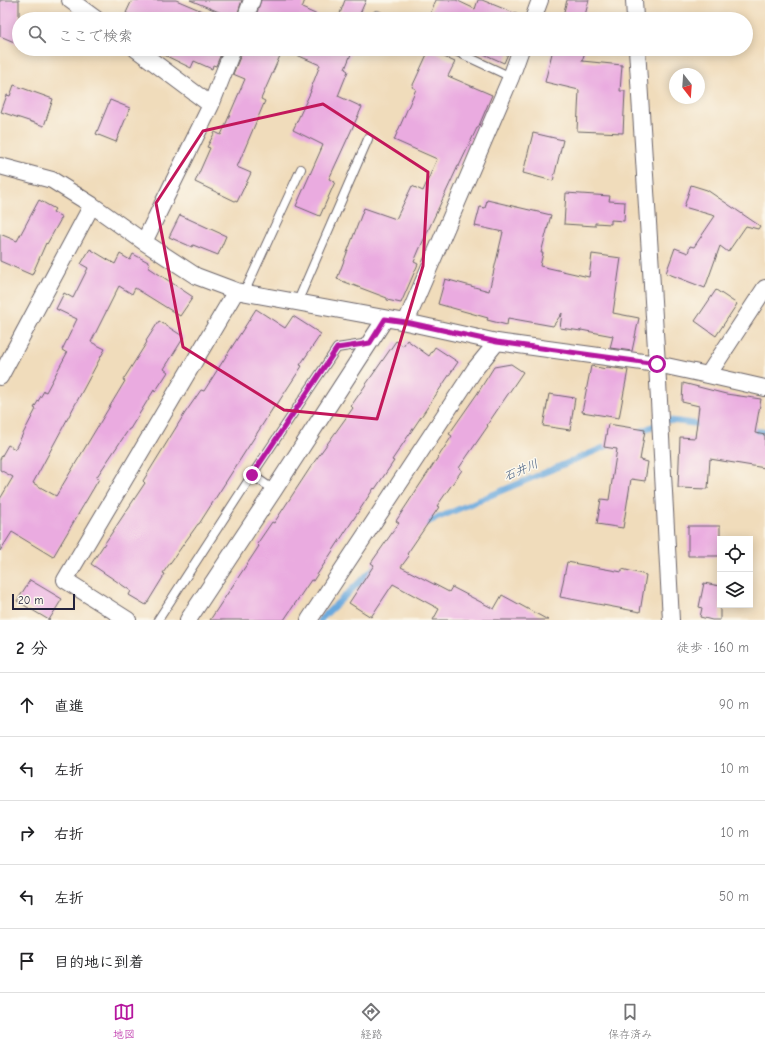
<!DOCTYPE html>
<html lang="ja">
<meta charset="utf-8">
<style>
:root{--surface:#fff;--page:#f6f6f6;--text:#202124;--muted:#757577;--line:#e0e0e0;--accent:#b5179e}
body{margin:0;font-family:"Comic Neue","Klee One",sans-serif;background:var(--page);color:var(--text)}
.controls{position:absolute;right:12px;bottom:12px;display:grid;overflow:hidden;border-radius:0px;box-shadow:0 2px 10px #0003}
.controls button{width:36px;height:36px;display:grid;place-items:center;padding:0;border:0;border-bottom:1px solid var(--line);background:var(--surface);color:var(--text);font:20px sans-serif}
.compass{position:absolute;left:669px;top:68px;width:36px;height:36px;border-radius:50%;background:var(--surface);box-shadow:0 2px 10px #0003;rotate:163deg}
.scale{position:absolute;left:12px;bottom:10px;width:63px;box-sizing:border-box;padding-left:4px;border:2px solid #22223b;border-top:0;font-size:11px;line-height:14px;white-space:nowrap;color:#22223b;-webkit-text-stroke:3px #fbf7ec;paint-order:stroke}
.stop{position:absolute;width:12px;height:12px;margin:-9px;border:3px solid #b5179e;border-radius:50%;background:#fff}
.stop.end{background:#b5179e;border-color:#fff;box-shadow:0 1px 4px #0008}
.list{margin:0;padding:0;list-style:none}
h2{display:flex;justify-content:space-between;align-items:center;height:52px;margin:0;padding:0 16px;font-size:17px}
h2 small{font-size:13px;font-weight:400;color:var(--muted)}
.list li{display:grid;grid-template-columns:26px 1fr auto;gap:12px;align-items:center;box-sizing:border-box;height:64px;padding:0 16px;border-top:1px solid var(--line)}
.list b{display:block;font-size:15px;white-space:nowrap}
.list em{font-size:13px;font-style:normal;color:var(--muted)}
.icon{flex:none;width:22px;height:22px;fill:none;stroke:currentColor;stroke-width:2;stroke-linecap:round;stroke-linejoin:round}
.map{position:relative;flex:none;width:765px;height:620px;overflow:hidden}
.search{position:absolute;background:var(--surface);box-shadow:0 2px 10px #0003;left:12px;right:12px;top:12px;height:44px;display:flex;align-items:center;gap:10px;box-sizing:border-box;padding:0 14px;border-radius:22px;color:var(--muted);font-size:15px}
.sheet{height:372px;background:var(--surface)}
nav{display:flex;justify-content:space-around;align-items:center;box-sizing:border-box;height:56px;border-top:1px solid var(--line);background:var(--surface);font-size:11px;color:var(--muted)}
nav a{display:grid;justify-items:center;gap:2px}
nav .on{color:var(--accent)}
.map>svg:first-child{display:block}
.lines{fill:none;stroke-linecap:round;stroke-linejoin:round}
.stream{stroke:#6aa9dd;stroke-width:6}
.building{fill:#eaabe0}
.service-casing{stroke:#6a6368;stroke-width:10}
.minor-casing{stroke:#6a6368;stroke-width:18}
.service{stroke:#fff;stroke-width:8}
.minor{stroke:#fff;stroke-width:16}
.route{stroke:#b5179e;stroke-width:5}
.marked{fill:none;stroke:#c2185b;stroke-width:3;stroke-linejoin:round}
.labels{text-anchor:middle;stroke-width:3;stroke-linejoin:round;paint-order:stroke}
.water-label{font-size:12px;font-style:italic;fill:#3f587c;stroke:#fbf7ec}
</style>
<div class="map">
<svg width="765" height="620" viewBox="0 0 765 620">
<rect width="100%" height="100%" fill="#fbf7ec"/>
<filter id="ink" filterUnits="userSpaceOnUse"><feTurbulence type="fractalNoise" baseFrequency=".025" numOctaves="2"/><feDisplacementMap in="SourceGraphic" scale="8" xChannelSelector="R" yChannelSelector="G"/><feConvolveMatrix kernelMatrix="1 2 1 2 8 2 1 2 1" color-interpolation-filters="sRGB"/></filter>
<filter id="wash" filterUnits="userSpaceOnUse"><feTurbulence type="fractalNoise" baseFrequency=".012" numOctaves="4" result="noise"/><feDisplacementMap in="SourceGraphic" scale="16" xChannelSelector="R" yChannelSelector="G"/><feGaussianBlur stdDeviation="0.9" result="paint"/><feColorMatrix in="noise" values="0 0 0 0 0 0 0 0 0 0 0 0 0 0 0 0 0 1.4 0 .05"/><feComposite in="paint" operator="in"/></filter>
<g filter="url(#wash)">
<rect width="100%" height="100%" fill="#f0dcbb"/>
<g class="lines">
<path class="stream" d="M747,430l18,2
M637,433l30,-13 38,5
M421,525l191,-81
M320,620l55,-53"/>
</g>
<g id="blocks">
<path class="building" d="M0,0h19v44l-19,-8z
M132,0h44l45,19h-83l-12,-6z
M190,0h52l-6,19z
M261,0h44l-3,8 24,11h-71z
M345,0h21l-8,18 3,1h-23z
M436,0h20l19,9 3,-9h4l42,17v2h-96z
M567,0h22l-5,19h-22z
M152,49h71l-7,17 -3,-1 -1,4 -18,-8 -3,7z
M242,49h41l-22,50 4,2 -28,66 14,6 -14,29 -42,-20 15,-34 -3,-1 8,-15 6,3 24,-56 -12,-5 9,-22z
M283,49h70l-8,20 3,2 -10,25 24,11 -33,72 6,3 -15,34 -24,-10 27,-61 -30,-15 18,-39h-1l10,-26z
M478,49h32l-6,14 -27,-12z
M553,49h18l14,3 -3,9 40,4 -2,26h5l-2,42 -46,-2 2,-41 -34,-8z
M429,50l26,12 -7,14 44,19 -14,33h-1l-18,38h-1l-39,84 -5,12 4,2 -17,39 -14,-3v-2l-50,-19 27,-71 32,11 16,-33 11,5 14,-32 -43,-19 22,-51 -4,-2z
M14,85l39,14 -9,27 -43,-14 6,-17 3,1z
M110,100l20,8 -14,34 -20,-8z
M533,133l30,7 -10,41 -30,-8z
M691,185l16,5 53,36 -2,3 -12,-3 -18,26 -8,-6 -15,42 -39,-15 9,-25 13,5 2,-7 4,1 21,-31 -31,-9z
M566,193l44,3 -1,5 16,1 -1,19 -13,-1v4l-16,-1v3l-31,-2z
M39,200l16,9 -2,3 9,5 -15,27 -1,-1 -14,32 -32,-14v-27l17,7z
M487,200l64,15 -10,38h2l-3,13 49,11 3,-23 29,4 -8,55 26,5 -7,33 -22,-3 3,-12 -32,-6v1l-21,-3 2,-15 -9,13 -45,-8 -1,7 -20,-5 1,-2 -50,-14 7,-25 44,12 14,-59 -28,-6 5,-19 5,1z
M180,215l46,21 -8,19 -25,-10 -1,2 -23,-10z
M90,249l25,15 5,-10 10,6 3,-6 17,9 -2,4 45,30 -13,19 -45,-28 -3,6 -13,-8 -28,56 14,7 -72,134 23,13 69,-115 -2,-1 24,-38 -1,-1 13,-20 25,16 -20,32 4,3 -13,20 -1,-2 -24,39h-1l-33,49 3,1 -46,78 -41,-25 -12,19v-52l13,-22 -13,-7v-11l8,-14 7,4 21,-40 -2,-1 10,-17 2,1 21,-39 -5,-3 15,-31 -21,-10 8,-16 9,5 15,-30 -7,-4z
M716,290l21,14 -21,32 -21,-15z
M256,309l29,19 8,-12 28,18 -21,31 2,1 -26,40 -1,-1 -76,119h-1l-35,49 2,1 -19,31 -17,-10 2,-4 -40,-27 54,-81 -2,-2 42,-68 16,-23 3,1z
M407,340l22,16 6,-9 23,15 -66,98 2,1 -19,28 -1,-1 -61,93 -2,-1 -27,40h-74l49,-74 -2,-2 15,-22 2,1 38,-58 41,-57 -2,-2 45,-65 7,5z
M511,364l12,8 -36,53 1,1 -29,42 3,2 -25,36 2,1 -32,47 2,2 -8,11 48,25 3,-5 42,22 8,-14 46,25h-115l6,-11 -46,-25 -22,33 -22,-14 25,-38 -3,-2 28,-40 -3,-2 56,-85 -3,-2 28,-40 17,-27z
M591,366l15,3 1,-2 21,3 -9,48 -37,-6z
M683,383l43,11 35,5 -6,34 10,2v33l-55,-9 -2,30 -30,-1 2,-51 15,1 4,-32 -17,-4z
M549,394l26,4 -5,32 -27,-4z
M608,424l37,6 -5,30 8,2 -3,19 -14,-2 -8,49 -26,-4 4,-25 8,1 8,-51 -13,-2z
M688,526h32v30h-32z
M567,562l55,10v-3l24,6 -6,37 -80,-15z
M30,580l32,19 -13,21 -32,-19z
M704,583l16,3v34h-8l-12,-3 2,-9 -3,-1z"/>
</g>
</g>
<g filter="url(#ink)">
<use href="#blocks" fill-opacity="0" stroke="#6a6368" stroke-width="1"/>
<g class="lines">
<g class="service-casing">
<path id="service" d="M377,15l9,4
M451,49l60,28
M244,293l57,-124
M297,303l71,-164
M252,475l22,15
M158,620l94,-145 85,-127 32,-5"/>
</g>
<g class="minor-casing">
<path id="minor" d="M70,0l26,19
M634,0l1,19
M245,19l7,-19
M533,19l7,-19
M136,49l75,56
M637,49l20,315 14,256
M0,166l52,14 40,25 52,37 52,34 40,15 170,31 91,20 160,22 51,11 57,13
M144,242l67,-137 22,-56
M406,322l105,-245 10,-28
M708,375l57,-87
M0,377l92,-172
M128,620l-63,-40 171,-289
M188,620l86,-130 111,-171
M309,620l166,-251 22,-27"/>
</g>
<use href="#service" class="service"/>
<use href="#minor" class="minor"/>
</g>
</g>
<g class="lines" filter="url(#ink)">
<path class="route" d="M252,475l85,-127 33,-5 15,-24 21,3 91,20 160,22"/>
</g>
<path class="marked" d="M323,104l105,68 -5,94 -46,153 -93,-9 -101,-63 -27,-144 47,-72z"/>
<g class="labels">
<g class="water-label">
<text transform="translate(521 470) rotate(-23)" y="4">石井川</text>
</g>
</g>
</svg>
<div class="controls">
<button><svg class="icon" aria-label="locate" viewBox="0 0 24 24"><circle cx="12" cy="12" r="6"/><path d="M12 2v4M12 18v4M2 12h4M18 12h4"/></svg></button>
<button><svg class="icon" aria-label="layers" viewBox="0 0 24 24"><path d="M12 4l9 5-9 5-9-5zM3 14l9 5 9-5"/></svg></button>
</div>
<svg class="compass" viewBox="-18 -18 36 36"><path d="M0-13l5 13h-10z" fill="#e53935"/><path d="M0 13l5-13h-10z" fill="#757577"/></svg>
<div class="scale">20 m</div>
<div class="stop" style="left:657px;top:364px"></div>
<div class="stop end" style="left:252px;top:475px"></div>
<div class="search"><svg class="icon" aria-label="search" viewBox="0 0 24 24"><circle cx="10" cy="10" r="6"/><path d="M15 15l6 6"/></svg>ここで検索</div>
</div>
<section class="sheet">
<h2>2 分<small>徒歩 · 160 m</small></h2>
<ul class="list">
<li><svg class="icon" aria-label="ahead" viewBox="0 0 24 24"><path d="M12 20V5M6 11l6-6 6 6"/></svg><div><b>直進</b></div><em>90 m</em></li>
<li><svg class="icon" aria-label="left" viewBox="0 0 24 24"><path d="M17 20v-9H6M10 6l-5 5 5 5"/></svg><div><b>左折</b></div><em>10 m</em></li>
<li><svg class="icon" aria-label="right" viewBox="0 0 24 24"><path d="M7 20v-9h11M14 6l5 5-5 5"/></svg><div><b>右折</b></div><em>10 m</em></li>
<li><svg class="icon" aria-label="left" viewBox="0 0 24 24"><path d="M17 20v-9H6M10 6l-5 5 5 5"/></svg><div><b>左折</b></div><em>50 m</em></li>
<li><svg class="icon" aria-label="arrive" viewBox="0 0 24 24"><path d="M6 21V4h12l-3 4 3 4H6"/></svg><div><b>目的地に到着</b></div></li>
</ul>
</section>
<nav>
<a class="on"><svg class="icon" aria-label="map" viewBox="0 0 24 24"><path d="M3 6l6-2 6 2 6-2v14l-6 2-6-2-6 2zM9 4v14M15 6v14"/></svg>地図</a>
<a><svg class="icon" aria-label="directions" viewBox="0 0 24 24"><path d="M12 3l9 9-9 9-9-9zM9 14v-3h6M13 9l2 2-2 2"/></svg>経路</a>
<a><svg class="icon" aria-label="saved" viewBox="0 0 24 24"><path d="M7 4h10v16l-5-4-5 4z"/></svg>保存済み</a>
</nav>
